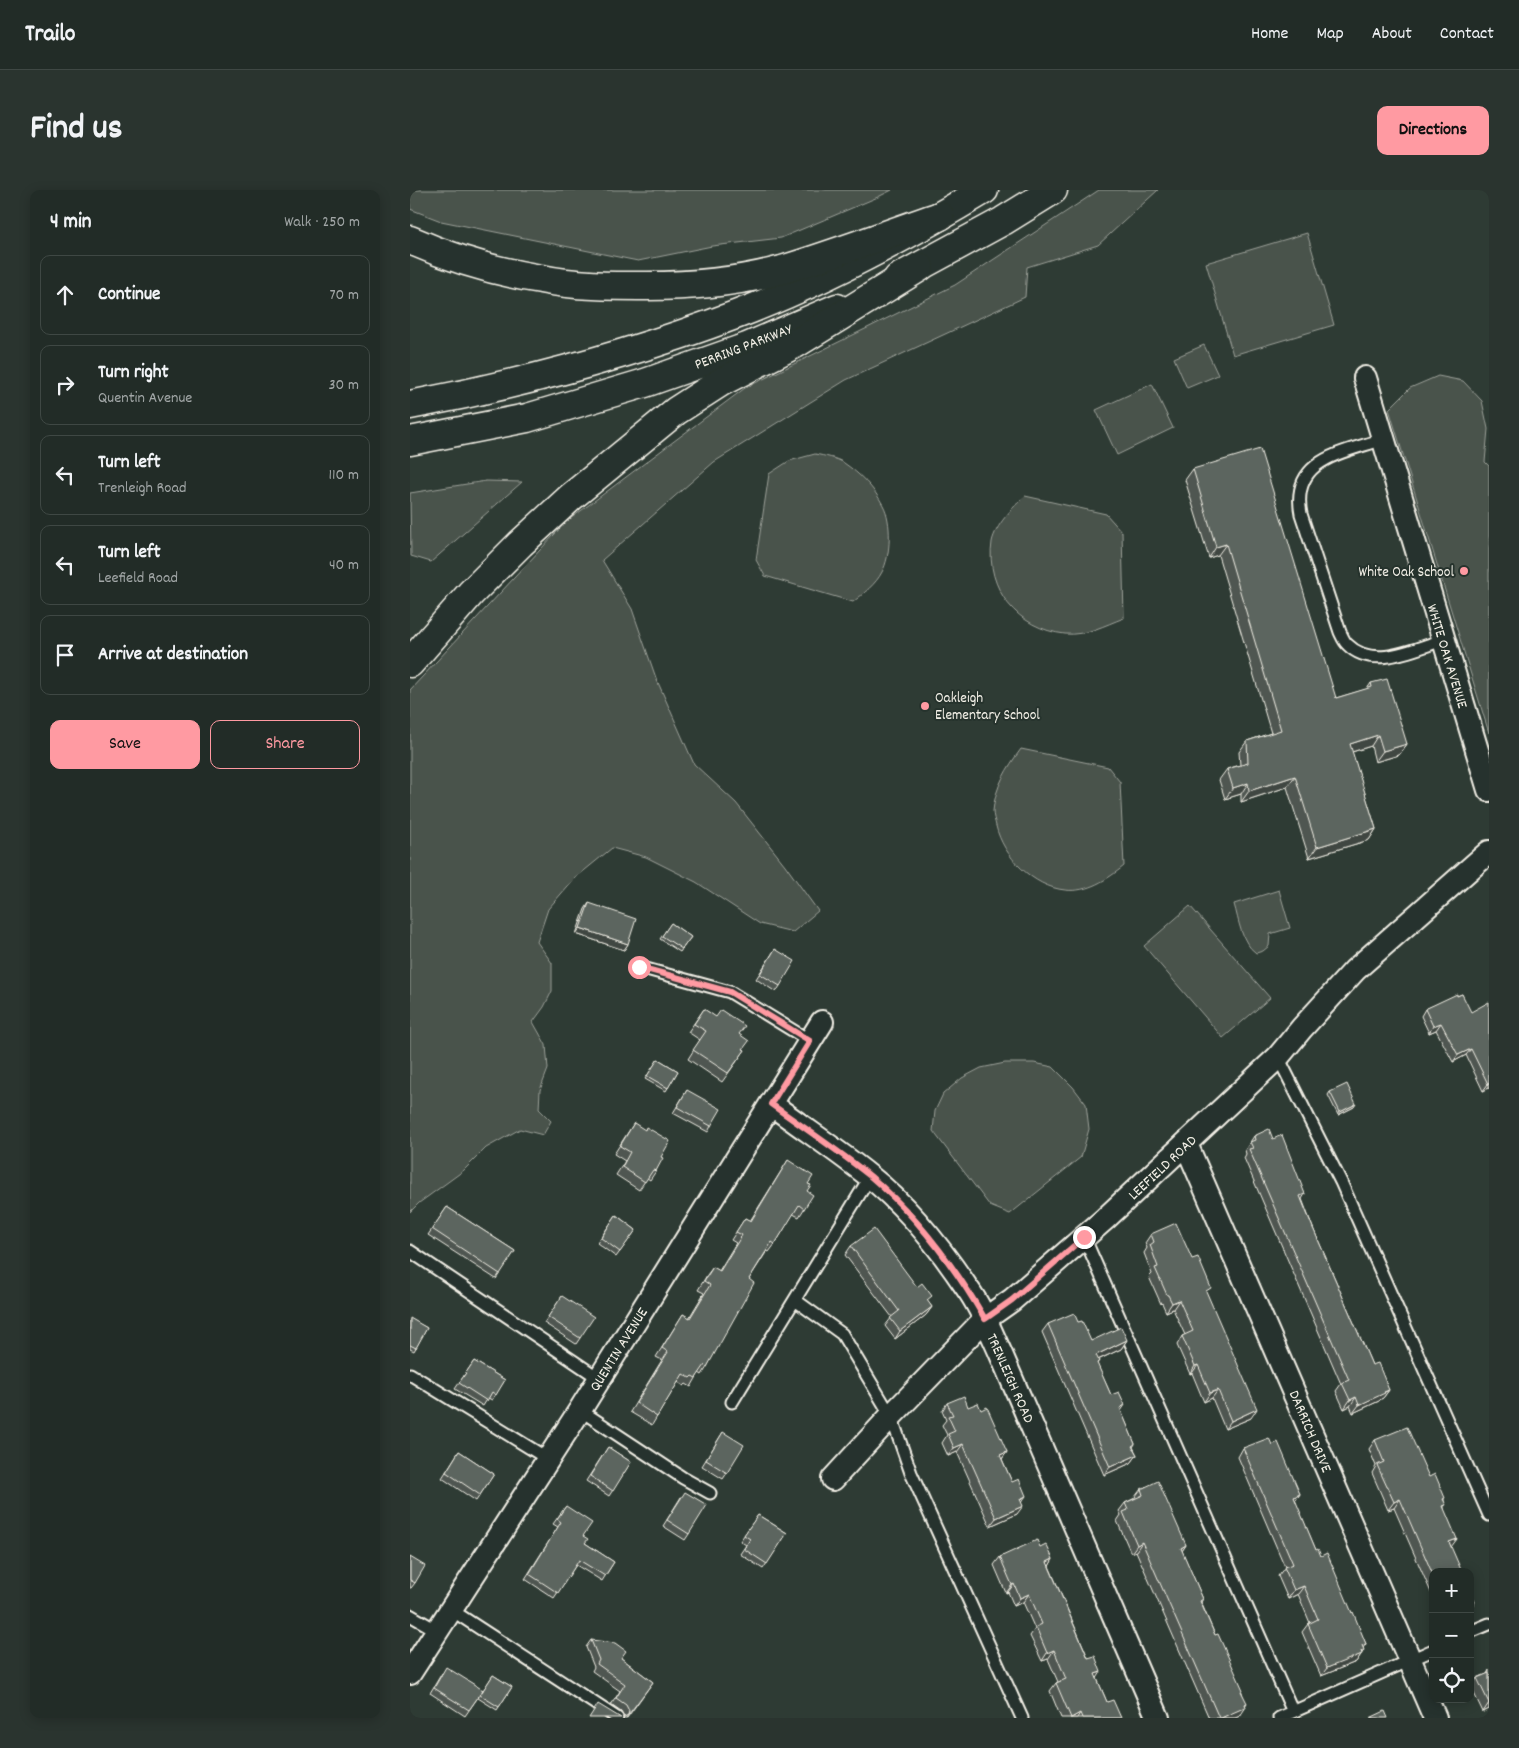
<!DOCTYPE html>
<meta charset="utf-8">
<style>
:root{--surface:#222c27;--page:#2a342f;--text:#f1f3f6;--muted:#a2a7a7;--line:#3f4844;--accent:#ff9aa2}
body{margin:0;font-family:Dekko,sans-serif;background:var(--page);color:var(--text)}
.controls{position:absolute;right:15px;bottom:15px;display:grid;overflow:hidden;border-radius:10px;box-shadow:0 2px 12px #0003}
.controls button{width:45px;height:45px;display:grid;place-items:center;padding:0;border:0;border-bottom:1px solid var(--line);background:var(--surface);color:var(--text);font:25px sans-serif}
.stop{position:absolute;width:15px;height:15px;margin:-11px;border:4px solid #ff9aa2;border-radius:50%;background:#fff}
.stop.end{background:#ff9aa2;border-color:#fff;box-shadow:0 1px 5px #0008}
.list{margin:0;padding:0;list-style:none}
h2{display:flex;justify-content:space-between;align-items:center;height:65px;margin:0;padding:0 20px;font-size:21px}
h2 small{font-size:16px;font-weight:400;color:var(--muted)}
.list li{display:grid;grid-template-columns:32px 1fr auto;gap:15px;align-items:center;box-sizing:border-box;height:80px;margin:0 10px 10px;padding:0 10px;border:1px solid var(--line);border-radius:10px}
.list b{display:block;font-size:19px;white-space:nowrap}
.list p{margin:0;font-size:16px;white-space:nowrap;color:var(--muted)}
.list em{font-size:16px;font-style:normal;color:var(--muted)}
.actions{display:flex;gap:10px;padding:15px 20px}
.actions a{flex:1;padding:11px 0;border:1px solid var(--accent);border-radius:10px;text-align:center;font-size:18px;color:var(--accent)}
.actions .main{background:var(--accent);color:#111}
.icon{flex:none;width:28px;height:28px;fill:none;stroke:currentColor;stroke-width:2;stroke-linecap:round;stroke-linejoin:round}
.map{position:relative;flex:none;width:1079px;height:1528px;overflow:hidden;border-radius:10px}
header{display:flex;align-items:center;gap:30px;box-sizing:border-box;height:70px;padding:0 25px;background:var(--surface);border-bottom:1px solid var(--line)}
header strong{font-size:24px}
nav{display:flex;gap:28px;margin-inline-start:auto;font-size:18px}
.intro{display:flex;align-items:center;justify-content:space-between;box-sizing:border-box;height:120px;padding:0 30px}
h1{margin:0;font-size:35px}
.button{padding:12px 22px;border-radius:10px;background:var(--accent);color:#111;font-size:18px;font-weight:700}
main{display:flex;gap:30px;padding:0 30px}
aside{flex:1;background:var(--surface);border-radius:10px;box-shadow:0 2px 12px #0003}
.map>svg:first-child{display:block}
.green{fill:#48524c;stroke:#9ea29a}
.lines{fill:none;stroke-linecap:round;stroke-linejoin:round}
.lane-casing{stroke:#f4f1e8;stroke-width:15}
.street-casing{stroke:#f4f1e8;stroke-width:26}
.primary-casing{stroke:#f4f1e8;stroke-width:31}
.highway-casing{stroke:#f4f1e8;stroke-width:31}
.lane{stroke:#26332d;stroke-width:11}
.street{stroke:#26332d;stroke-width:22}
.primary{stroke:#26332d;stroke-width:28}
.highway{stroke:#26332d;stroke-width:28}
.wall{fill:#4f5751;stroke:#f4f1e8}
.shaded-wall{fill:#404742;stroke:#f4f1e8}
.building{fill:#5c655e;stroke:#f4f1e8}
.route{stroke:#ff9aa2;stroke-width:6}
.poi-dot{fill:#ff9aa2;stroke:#26332d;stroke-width:2}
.labels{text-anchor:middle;stroke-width:4;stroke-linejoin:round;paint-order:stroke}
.street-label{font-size:15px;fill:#f4f1e8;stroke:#26332d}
.poi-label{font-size:15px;fill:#f4f1e8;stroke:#26332d;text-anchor:end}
</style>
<header>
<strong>Trailo</strong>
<nav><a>Home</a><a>Map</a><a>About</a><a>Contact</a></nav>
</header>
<div class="intro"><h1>Find us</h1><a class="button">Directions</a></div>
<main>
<aside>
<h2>4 min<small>Walk · 250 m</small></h2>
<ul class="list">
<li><svg class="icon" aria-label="ahead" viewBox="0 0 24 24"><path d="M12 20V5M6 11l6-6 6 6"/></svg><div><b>Continue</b></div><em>70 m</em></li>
<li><svg class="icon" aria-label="right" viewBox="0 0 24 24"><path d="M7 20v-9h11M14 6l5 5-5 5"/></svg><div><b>Turn right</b><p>Quentin Avenue</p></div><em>30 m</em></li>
<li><svg class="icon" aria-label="left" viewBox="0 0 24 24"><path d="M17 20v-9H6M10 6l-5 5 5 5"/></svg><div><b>Turn left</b><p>Trenleigh Road</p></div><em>110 m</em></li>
<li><svg class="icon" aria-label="left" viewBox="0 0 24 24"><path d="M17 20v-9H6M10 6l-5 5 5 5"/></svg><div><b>Turn left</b><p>Leefield Road</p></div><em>40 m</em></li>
<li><svg class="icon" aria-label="arrive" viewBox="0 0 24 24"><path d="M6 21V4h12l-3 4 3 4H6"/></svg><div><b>Arrive at destination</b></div></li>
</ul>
<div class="actions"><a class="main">Save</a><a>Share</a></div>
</aside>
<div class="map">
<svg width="1079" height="1528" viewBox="0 0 1079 1528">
<rect width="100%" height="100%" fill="#2e3b34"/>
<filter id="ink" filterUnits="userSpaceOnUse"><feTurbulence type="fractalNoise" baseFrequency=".02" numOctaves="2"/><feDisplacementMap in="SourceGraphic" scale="10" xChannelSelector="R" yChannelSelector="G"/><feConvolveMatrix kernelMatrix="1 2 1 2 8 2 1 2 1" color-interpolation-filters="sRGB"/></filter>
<g filter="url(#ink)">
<path class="green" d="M0,0h482l-14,7 -97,41 -69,8 -74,15 -197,-40 -31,-12z
M689,0h59l-60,55 -71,22 -2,30 -179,83 -132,82 -112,98 30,49 24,69 38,86 42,39 49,62 33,46 -25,21 -33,-8 -64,-42 -50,-25 -34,-9 -38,31 -26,30 -11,33 15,21v28l-8,16 -11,15 13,23 2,24 -8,21 -1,19 12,12 -8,14 -23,-6 -34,19 -23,23 -44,32 -9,9v-522l156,-168 179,-134 210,-103z
M897,43l27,92 -101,30 -27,-92z
M794,155l14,30 -31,13 -13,-30z
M1028,186l25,5 19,20 6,28 -3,33 4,4v267l-100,-324 21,-21z
M742,194l21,44 -56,27 -21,-45z
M405,264c9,2 22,4 29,9 16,11 30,25 39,42 9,16 8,51 -1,67 -6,12 -19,22 -29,30l-88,-26 -9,-16 13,-86 20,-13z
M76,291l36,1 -91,80 -20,-6 -1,-63z
M615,306l81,18 16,18 2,86c-19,7 -39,18 -59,16 -47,-5 -80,-45 -73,-92 3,-16 21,-35 33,-46z
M611,559l87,18 12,15 4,84c-16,13 -37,27 -59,24 -32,-3 -62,-34 -69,-64 -1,-5 -3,-10 -3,-15 2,-24 14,-43 28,-62z
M869,700l11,38 -20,6 -1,12 -6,5 -7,2c-15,-11 -17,-32 -22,-49z
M780,716l80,92 -47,40 -79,-92z
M595,873h29l19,4 20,20 13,17 3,25 -8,28 -71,57 -20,-8 -57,-75 2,-20 8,-17 19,-16 19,-10z"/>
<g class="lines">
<g class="lane-casing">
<path id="lane" d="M973,249c-39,14 -93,19 -82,75l39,118c2,4 4,10 8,13 25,25 66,4 95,-5
M229,777l91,25 80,49
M868,867l63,125 148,333
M674,1047l209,475
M0,1061l190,128
M385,1110l47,34 49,82 20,57 111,245
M0,1184l138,85
M322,1212l138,-225
M170,1220l103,68 27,15
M40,1419l167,109
M0,1425l26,15
M1060,1442l19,-8
M869,1528l154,-68"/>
</g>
<g class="street-casing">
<path id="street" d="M955,188l124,412
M361,914c32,24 67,47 98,72 37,29 72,73 98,112 14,19 23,42 33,64l158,366
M776,954l249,574
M423,1289l58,-63 94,-97 27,-19 93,-81 173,-162 24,-29 53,-58 134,-118
M0,1483l170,-263 242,-388"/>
</g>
<g class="primary-casing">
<path id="primary" d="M488,88l105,-57 50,-31
M0,215c112,-21 222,-51 328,-91 86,-33 168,-77 246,-124
M0,251l117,-23 118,-35 102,-36 90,-39"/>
</g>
<g class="highway-casing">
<path id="highway" d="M0,50c41,18 86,32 131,39 34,7 71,7 106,7 45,0 91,-4 135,-16 53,-16 105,-36 158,-54
M0,473l61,-70 49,-49 51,-47 105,-86 45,-29 74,-38 125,-77"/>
</g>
<use href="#lane" class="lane"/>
<use href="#street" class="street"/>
<use href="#primary" class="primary"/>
<use href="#highway" class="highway"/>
</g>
<path class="wall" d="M783,279l143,229 31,-9 4,-6 36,61 -8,11 -24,7 -4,-16 -19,6 24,77 -7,11 -60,18 -22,-71 -46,15v-8l-16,5 -6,-19 8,-11 13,-4 -1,-13 8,-11 24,-8 -53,-178 -9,3 -24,-78z
M179,713l39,41 -4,6 -48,-16 9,-25z
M261,733l20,14 -11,15 -20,-13z
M365,759l5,37 -4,6 -20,-13z
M1052,804l27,94 -6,3 -17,-36 -13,7 -17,-32 -7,3 -8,-17 4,-7z
M294,819l35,25 4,15 2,1 -23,32 -34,-23 12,-19 -12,-8z
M248,869l20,12 -12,20 -21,-12z
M277,900l24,36 -3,6 -35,-19z
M920,902l24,15 -16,8 -10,-20z
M224,933l27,34 -5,14 -6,9 -3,-2 -8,12 -23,-15 9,-14 -11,-7z
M844,946l19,3 32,55 -3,5 11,29 59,137 17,25 -6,8 -2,1 -2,2 -26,12 -3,-7 -6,3 -8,-18 5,-7 -97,-226 2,-4 -1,-4z
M378,970l20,24 -4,25 -5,8 -6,-3 -18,30 -6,8 -2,-1 -18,28 -42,88 -5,8 -3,-2 -8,14 -5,-3 -2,2 -6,-4 -26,43 -22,-13 32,-52 -6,-3 27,-43 6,4 15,-25 -6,-3 9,-15 6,-8 6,4 17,-28 -5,-3 14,-22 5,3z
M37,1017l68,44 -19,28 -68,-44z
M206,1025l20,15 -20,27 -19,-14z
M741,1044l56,60 44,124 -26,11 -13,-31 -8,4 -12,-29 -2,1 -13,-29 5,-9 3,-1 -12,-26 -7,3 -4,-9 -1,1 -12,-27 3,-3 -8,-21 3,-5 -2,-5z
M441,1056l77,56 4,5 -6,8 -31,24 -10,-13 7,-9 -47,-62z
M152,1106l18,42 -4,6 -32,-21z
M0,1129l17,9 -13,23 -4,-2z
M668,1132l13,19 36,-1 -6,9 -23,11 1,1 -2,3 14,31 14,10 -4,6 14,33 -2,3 4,8 -6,8 -27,12 -62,-143 6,-8z
M64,1171l31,19 -13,20 -4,-2 -5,8 -28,-17z
M537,1213l34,7 26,42 -5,7 19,44 -4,11 -27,12 -33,-74 -9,4 -6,-13 5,-8 -5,-10 4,-5 -4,-9z
M313,1242l4,41 -4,6 -21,-13z
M965,1250l54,37 15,22v10l7,38 -18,25v25l-39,-89 -6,2 -16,-37 4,-7 -7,-17z
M862,1255l28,49 -5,7 21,49 5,6 31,57 14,31 -3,4 -1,5 -6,9 -35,14 -19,-44 6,-8 2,-1 -12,-29 -10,5 -10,-23 7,-9 -47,-110 5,-9z
M198,1257l23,15 -22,34 -23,-15z
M49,1261l35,23 -18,27 -34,-23z
M731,1299l45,56 -4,6 21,48 -2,3 14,33 27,57 3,13 -5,11 -5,2h-26l-73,-167 -5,2 -14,-32 4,-6 -2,-4 6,-8 10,-5v-1z
M271,1307l8,37 -4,6 -22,-14z
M156,1316l17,30 2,7 29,19 -12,19 -26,-16 -22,33 -29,-19 33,-52 -5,-3z
M348,1325l29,18 -24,36 -23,-15 6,-9 -6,-4z
M630,1357l13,12 -4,7 58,136 14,16h-60l-11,-27 6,-8 2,-1 -10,-23 -6,2 -12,-25 5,-7 -12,-27 -9,4 -6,-14 -2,1 -12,-28 6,-8z
M0,1367l5,26 -4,5h-1z
M181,1450l30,18 32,24 -26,36 -3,-1 -3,-5 -10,-7 9,-14 -28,-20 2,-4 -8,-20z
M1079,1480v39l-6,3 -12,-25 6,-9 10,-4z
M32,1483l41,17 -18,26 -35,-23z
M83,1485l19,12 -15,23 -19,-12z"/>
<path class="shaded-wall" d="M816,354l-8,11 -9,3 7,-11z
M968,545l-7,11 -29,9 8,-11z
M997,554l-8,11 -24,7 8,-11z
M885,586l-8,11 -46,15 8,-11z
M838,593l-7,11 -16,5 8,-11z
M966,639l-7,11 -60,18 8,-11z
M170,738l48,16 -4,6 -48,-16z
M1031,833l-5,7 -7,3 4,-7z
M1061,859l-5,6 -13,7 5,-7z
M1078,894h1v4l-6,3z
M946,914l-2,3 -16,8 2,-3z
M769,1110l-6,9 -7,3 6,-9z
M522,1117l-6,8 -31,24 5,-8z
M717,1150l-6,9 -30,14 5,-8z
M788,1175l-6,8 -2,1 5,-8z
M808,1200l-6,8 -8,4 6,-9z
M979,1200l-6,8 -2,1 -2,2 -26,12 6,-8z
M946,1207l-6,9 -6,3 6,-9z
M847,1219l-6,9 -26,11 6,-8z
M553,1254l-6,8 -9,4 6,-8z
M597,1262l-6,8 -1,-5z
M727,1265l-6,8 -27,12 6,-8z
M890,1304l-6,8v-5z
M616,1306l-6,8v-5z
M990,1309l-6,9 -6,2 6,-8z
M613,1316l-6,8 -27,12 6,-8z
M1047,1349l-6,8 -2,-5z
M732,1352l-6,9 -5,2 6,-8z
M776,1355l-6,9 1,-6z
M643,1369l-5,9 -1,-6z
M604,1394l-6,8 -2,1 6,-8z
M894,1396l-6,8 -10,5 6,-9z
M619,1404l-6,8 -9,4 6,-8z
M1065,1412l-5,7v-5z
M644,1460l-6,9 -6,2 5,-8z
M954,1460l-8,12 -35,14 6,-8z
M691,1482l-5,8 -1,-6z
M837,1513l-4,6 3,-2 -6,9 -5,2h-14z
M1079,1513v6l-6,3z
M670,1523l-3,5h-7h1z"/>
<path class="building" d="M850,259l76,249 36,-11 -1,-4 16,-4 20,65 -24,7 -5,-16 -28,9 26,85 -59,18 -22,-71 -46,15 -1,-8 -15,5 -6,-19 21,-6 -1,-22 34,-11 -55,-186 -10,3 -23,-78z
M179,713l47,16 -8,25 -48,-16z
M261,733l20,14 -9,12 -20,-13z
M365,759l20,12 -15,25 -20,-12z
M1047,804v2l5,-2 9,18 18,-10v82h-1l-17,-35 -13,6 -17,-32 -8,3 -8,-17z
M294,819l12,8 5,-7 24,16 -6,8 10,7 -6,8 2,1 -17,23 -35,-23 13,-19 -12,-7z
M248,869l20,12 -10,17 -21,-12z
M937,894l9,20 -16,8 -10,-20z
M277,900l34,19 -10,17 -34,-19z
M224,933l11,7 1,-3 24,14 -9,16 2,1 -7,13 -3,-1 -8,12 -23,-15 8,-15 -10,-6z
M859,939l4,10 9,-4 23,59 -5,2 13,32 59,137 6,-2 11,27 -5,2 1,1 -26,12 -3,-8 -6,3 -8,-17 7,-3 -100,-231 4,-1 -3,-6 5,-2 -1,-4z
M378,970l25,16 -5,8 3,1 -4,6 6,4 -9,14 -5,-4 -24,39 -3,-2 -23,37 5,4 -47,84 -2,-2 -9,13 -4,-2 -2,2 -7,-4 -26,43 -21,-14 32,-51 -6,-4 21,-34 7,4 20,-33 -6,-4 9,-14 7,4 22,-36 -6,-3 9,-14 6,3z
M37,1017l68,44 -15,23 -68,-45z
M206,1025l20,15 -16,22 -19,-14z
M766,1033l16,36 6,-2 13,31 -5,3 51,118 -26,12 -13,-31 -8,3 -12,-28 -3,1 -13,-30 11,-5 -14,-31 -7,3 -4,-8h-1l-12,-27 3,-1 -8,-22 4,-3 -3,-8z
M464,1039l43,58 5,-4 10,13 -5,4 5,7 -32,24 -10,-13 9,-7 -48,-65z
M152,1106l32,21 -14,21 -32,-21z
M664,1123l4,9 4,-1 9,20 30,-14 6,13 -31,15 3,6 -2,2 14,32 8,-3 6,13 -5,3 15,36 -3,2 5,9 -27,12 -62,-143z
M0,1128l17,10 -11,20 -6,-3z
M64,1171l31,19 -9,15 -4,-3 -5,9 -28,-18z
M554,1206l4,11 10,-4 3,7 6,-3 20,45 -7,3 12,27 7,-3 7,17 -6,3 3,7 -27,12 -33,-74 -9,4 -6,-14 7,-3 -7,-15 5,-1 -6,-12z
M997,1237l22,50 6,-3 10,24 -2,1 3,6 -3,1 14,33 -8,3 13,30h-29v3l-33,-76 -6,3 -17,-37 7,-3 -9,-22z
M313,1242l21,13 -17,28 -21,-13z
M859,1248l3,7 6,-3 22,52 -6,3 22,53 2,-1 3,7 6,-3 25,60 1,-1 13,32 -4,1 2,5 -3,1 1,3 -35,14 -19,-44 10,-5 -14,-33 -10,4 -10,-23 9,-3 -50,-116z
M198,1257l23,15 -18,29 -23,-15z
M49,1261l35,23 -14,21 -34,-23z
M748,1291l28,64 -5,3 22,51 -3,2 15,34 3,-1 25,56 -2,1 6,12 -2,1 1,3 -25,11h-2l-77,-176 -5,3 -14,-33 5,-2 -3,-7 18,-8 -2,-6z
M275,1302l22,13 -18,29 -22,-14z
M156,1316l26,17 -9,13 5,3 -3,4 29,19 -9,14 -26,-16 -21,33 -29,-19 32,-52 -4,-3z
M348,1325l29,18 -20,31 -23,-15 6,-10 -6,-4z
M627,1350l3,7 6,-3 7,15 -6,3 41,96 7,-2 6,16 -6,2 12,28 6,-2 8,18h-39l-2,-5 -9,5 -15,-35 10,-4 -12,-29 -7,3 -11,-26 6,-3 -13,-30 -9,4 -6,-14 -2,1 -12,-28z
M0,1367l15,9 -10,17 -5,-3z
M1060,1401l5,11 -5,2z
M181,1450l24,3 11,8 -5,7 32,24 -27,36h-4l6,-3 1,-4 -3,-6 -10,-7 9,-14 -28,-20 2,-4z
M36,1477l37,23 -14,20 -35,-22z
M1079,1483v30l-12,-25z
M83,1485l19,12 -13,20 -19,-12z
M188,1514l23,14h-32z
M975,1521l3,7h-18z"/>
</g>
<g class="lines" filter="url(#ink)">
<path class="route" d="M229,777l91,25 80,49 -39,63c33,24 68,47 99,72 46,39 85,91 115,143l27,-19 72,-63"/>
</g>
<g class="poi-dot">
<circle cx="1054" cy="381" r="5"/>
<circle cx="515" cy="516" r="5"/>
</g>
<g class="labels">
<g class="street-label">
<text transform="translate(333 156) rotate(-21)" y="5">PERRING PARKWAY</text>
<text transform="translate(1038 466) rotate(73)" y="5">WHITE OAK AVENUE</text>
<text transform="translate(752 977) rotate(-43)" y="5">LEEFIELD ROAD</text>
<text transform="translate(208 1159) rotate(-58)" y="5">QUENTIN AVENUE</text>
<text transform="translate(601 1188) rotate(66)" y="5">TRENLEIGH ROAD</text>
<text transform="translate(901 1241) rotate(67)" y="5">DARRICH DRIVE</text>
</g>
<g class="poi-label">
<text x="1044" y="386">White Oak School</text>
<text x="525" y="512" text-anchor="start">Oakleigh<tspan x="525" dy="17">Elementary School</tspan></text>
</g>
</g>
</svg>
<div class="controls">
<button>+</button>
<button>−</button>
<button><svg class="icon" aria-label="locate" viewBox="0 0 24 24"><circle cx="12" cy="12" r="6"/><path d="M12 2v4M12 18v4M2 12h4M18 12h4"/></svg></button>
</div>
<div class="stop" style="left:229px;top:777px"></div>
<div class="stop end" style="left:674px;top:1047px"></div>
</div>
</main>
